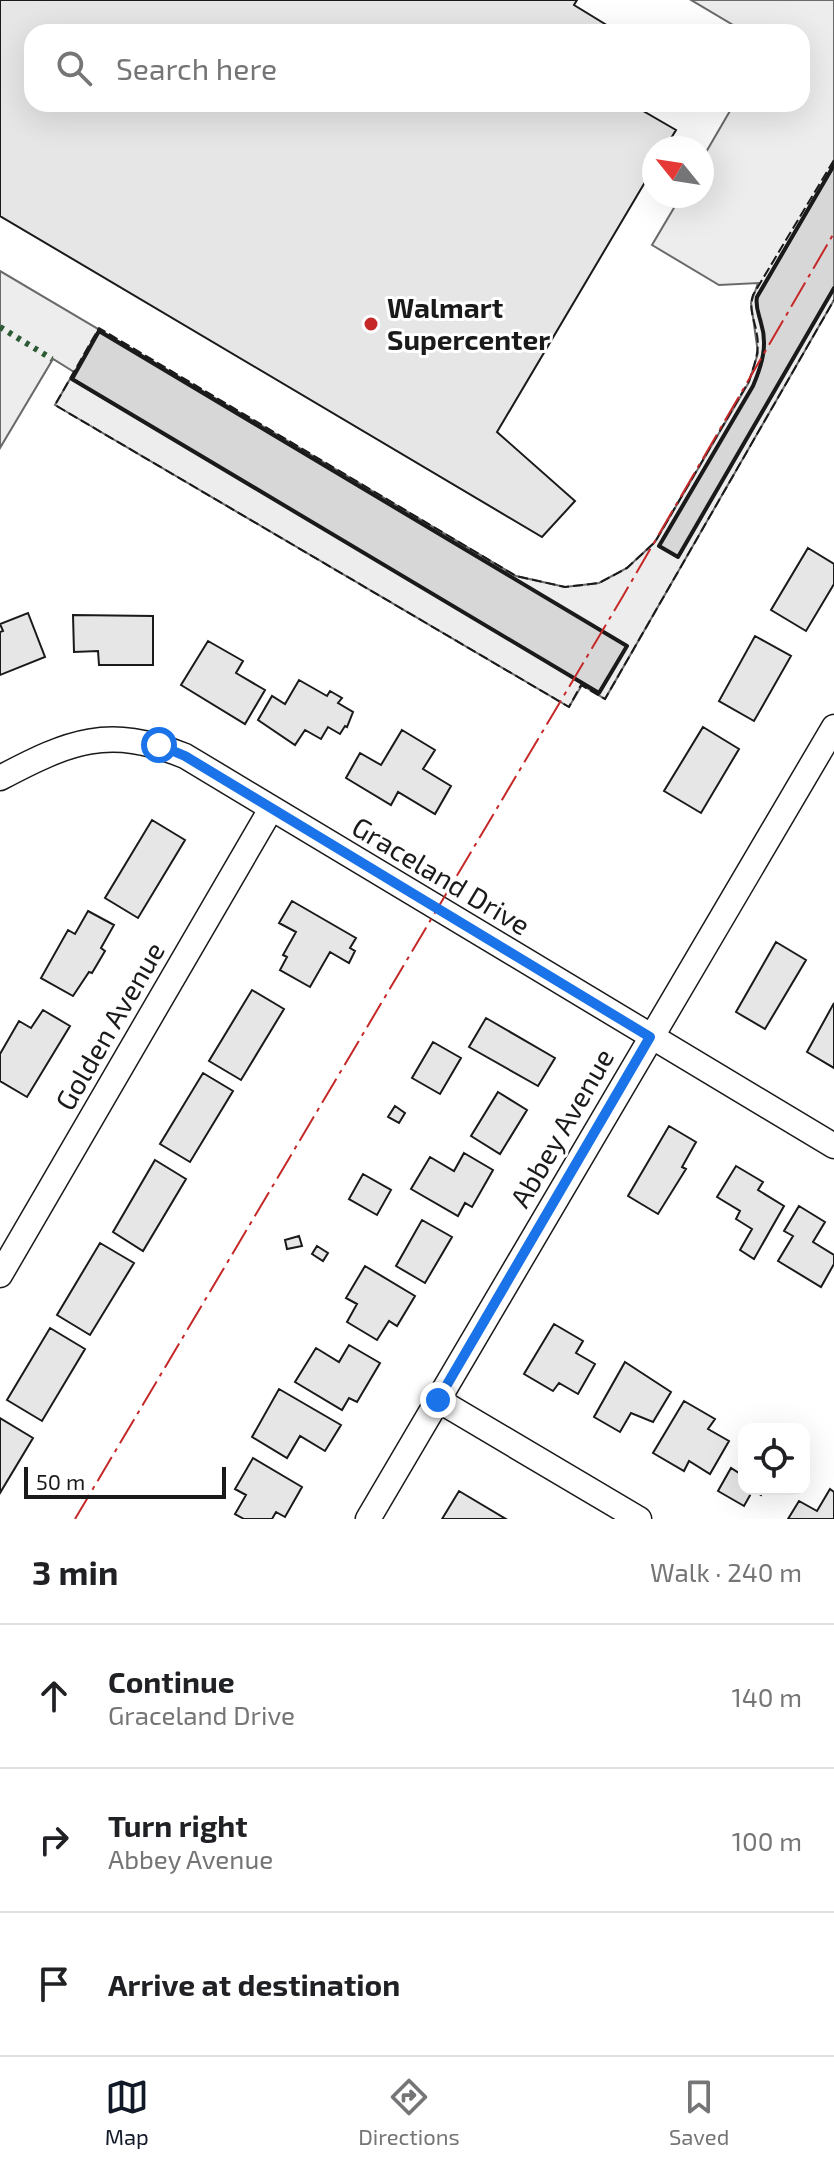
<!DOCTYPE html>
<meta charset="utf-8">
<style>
:root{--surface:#fff;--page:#f6f6f6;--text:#202124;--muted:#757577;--line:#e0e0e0;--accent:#111827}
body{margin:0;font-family:"Exo 2",sans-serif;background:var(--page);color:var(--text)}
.controls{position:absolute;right:24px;bottom:24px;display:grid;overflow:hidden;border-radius:16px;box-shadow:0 8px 32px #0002}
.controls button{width:72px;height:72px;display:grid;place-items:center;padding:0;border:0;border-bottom:2px solid var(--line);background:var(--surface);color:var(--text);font:40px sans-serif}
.compass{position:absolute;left:642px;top:136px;width:72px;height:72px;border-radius:50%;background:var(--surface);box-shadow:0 8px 32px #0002;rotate:300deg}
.scale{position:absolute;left:24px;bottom:20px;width:202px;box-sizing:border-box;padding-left:8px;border:4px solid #1a1a1a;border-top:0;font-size:22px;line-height:28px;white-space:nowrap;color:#1a1a1a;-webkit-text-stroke:6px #fff;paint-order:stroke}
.stop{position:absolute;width:24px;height:24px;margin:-18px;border:6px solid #1a73e8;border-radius:50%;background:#fff}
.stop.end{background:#1a73e8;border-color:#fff;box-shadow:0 2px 8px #0008}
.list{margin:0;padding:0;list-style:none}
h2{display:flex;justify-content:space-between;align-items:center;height:104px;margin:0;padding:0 32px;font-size:34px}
h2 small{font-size:26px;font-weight:400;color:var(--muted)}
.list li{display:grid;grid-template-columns:52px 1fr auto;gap:24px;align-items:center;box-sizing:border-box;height:144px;padding:0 32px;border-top:2px solid var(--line)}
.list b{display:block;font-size:30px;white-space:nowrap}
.list p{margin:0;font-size:26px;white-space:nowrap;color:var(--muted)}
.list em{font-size:26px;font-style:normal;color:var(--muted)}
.icon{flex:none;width:44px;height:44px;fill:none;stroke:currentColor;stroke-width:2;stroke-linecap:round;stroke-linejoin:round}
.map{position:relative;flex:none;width:834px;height:1519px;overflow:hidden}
.search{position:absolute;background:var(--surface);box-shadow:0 8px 32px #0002;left:24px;right:24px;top:24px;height:88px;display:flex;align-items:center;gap:20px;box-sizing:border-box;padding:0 28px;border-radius:24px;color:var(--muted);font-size:30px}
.sheet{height:536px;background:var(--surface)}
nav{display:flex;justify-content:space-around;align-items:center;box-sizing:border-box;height:112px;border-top:2px solid var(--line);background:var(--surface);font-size:22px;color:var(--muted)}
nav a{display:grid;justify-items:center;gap:4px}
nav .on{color:var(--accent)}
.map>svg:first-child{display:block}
.built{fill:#ededed;stroke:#6a6a6a;stroke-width:2;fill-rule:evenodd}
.water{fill:#d7d7d7;stroke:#6a6a6a;stroke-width:2}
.building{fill:#e6e6e6;stroke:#1a1a1a;stroke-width:2}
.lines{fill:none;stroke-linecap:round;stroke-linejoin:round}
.minor-casing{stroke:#1a1a1a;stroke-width:27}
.minor{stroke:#fff;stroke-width:24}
.hedge{stroke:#2b5a34;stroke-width:6;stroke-dasharray:4 6;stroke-linecap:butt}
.fence{stroke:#1a1a1a;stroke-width:2;stroke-dasharray:10 4;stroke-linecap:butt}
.wall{stroke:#1a1a1a;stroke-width:4}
.power{stroke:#c62828;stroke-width:2;stroke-dasharray:28 6 4 6;stroke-linecap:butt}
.route{stroke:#1a73e8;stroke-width:10}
.poi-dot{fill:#c62828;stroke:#fff;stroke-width:3}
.labels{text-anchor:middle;stroke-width:6;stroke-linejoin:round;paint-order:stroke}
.poi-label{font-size:28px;font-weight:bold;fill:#1a1a1a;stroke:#fff;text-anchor:start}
.street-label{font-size:28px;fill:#1a1a1a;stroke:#fff}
</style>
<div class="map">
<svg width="834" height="1519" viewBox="0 0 834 1519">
<rect width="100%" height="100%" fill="#fff"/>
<path class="built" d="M691,0h143v165l-77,132 8,48 -2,14 -10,27 -93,160 18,11 156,-269v12l-229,399 -23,-14 -13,22 -514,-302 19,-33 -21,-13 -53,89v-177l516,305 49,11 34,-4 28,-15 28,-26 94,-160 9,-29 -7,-50 7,-20 -39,2 -67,-40 29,-49h21v-37l32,-55h68v-72h-57zM99,331l527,315 -26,46 -528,-312z"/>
<path class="water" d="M834,165v123l-156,269 -19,-11 94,-160c9,-21 15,-41 8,-63 -2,-9 -6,-16 -4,-26z
M99,331l528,315 -28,47 -527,-314z"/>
<path class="building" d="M0,0h577l-3,5 44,27h-586v72h599l45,26 -11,18h-11v19l-157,265 78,69 -33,36 -542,-321z
M808,548l26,16v20l-28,47 -35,-21z
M28,613l17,44 -45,18v-43l3,-1 -3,-7z
M73,615l80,1v49h-54l-1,-14 -24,1z
M755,636l36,20 -37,65 -35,-20z
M208,641l35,20 -7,12 29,17 -20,34 -64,-39z
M299,680l28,16 3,-5 12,7 -4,5 15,9 -6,15 -2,-1 -5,8 -12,-7 -7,12 -16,-9 -10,15 -37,-25 14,-24 13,8z
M703,727l36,22 -38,64 -37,-22z
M402,730l33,20 -12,19 28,17 -16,28 -37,-22 -7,13 -45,-27 14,-25 21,12z
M152,820l33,20 -47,78 -33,-20z
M292,901l64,37 -6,10 5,3 -6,12 -19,-11 -20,35 -30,-17 7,-13 -4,-2 13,-23 -17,-9z
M88,911l26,14 -13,23 4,3 -13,22 -3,-1 -16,24 -32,-18 27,-48 7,4z
M776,942l30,18 -41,69 -29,-17z
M252,990l32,19 -43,71 -32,-19z
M834,1003v65l-27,-16z
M43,1010l27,16 -43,71 -27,-16v-27l19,-33 12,7z
M486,1018l69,40 -17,28 -69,-39z
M433,1042l28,16 -21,36 -28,-16z
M203,1073l30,18 -43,71 -30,-18z
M498,1092l29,18 -27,44 -29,-18z
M395,1106l10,7 -6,10 -11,-6z
M669,1126l27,16 -14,25 4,2 -28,45 -30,-18z
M464,1153l29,17 -21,37 -7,-4 -7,13 -47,-27 19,-32 24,14z
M155,1160l31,19 -43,72 -30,-19z
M736,1166l27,16 -5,8 26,16 -30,53 -14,-9 12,-21 -16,-10 4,-8 -23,-14z
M363,1174l28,16 -14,25 -28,-16z
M799,1206l26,16 -12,20 21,13v9l-13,23 -43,-26 15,-25 -9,-5z
M422,1220l30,17 -27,46 -29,-17z
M299,1236l3,10 -15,3 -2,-9z
M100,1243l34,20 -44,72 -33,-20z
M317,1246l11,7 -5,8 -11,-7z
M365,1266l50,30 -18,30 -8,-5 -12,19 -30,-18 10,-18 -11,-6z
M554,1324l29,17 -7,12 19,11 -17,30 -19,-11 -6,8 -29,-17z
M50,1328l35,21 -43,72 -35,-21z
M349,1345l31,18 -23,39 -8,-4 -7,12 -47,-28 21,-34 23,14z
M625,1362l46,30 -18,30 -22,-9 -11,19 -26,-15z
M279,1389l62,36 -16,26 -25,-15 -13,22 -35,-21z
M684,1401l31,18 -7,10 21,12 -19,33 -21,-13 -5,10 -31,-18z
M0,1418l33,20 -33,55z
M253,1458l49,29 -17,30 -9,-5 -4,7h-28l-9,-5 11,-19 -11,-6z
M744,1463v26h20l-3,6 -8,-5 -9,16 -26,-15 13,-23 8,5z
M830,1489l4,3v27h-46l11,-18 18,10z
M459,1491l47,28h-64z"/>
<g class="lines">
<g class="minor-casing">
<path id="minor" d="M0,778c70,-37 108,-53 185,-22l649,390
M0,1275l271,-466
M438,1400l201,119
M368,1519l466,-792"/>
</g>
<use href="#minor" class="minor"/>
<path class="hedge" d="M0,327l52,32"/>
<path class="fence" d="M834,160l-81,135c-5,15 2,25 4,40 3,16 -3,31 -8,46l-94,161 -28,26 -28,15 -34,4 -49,-11 -417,-248 -44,77 514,302 12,-22 24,14 229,-399"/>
<path class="wall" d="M834,165l-77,132c-2,10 2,17 4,26 7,22 1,42 -8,63l-94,160 19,11 156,-269
M99,331l528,315 -28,47 -527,-314z"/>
<path class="power" d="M75,1519l548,-923 211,-363"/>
</g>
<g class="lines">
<path class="route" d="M159,745l26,11 465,281 -212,363"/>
</g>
<circle class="poi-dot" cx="371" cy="324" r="8"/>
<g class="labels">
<g class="poi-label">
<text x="387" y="318">Walmart<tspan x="387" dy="32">Supercenter</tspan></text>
</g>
<g class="street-label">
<text transform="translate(441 876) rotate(31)" y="10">Graceland Drive</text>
<text transform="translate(110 1026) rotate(-60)" y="10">Golden Avenue</text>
<text transform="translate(562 1128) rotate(-60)" y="10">Abbey Avenue</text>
</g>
</g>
</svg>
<div class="controls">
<button><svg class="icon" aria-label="locate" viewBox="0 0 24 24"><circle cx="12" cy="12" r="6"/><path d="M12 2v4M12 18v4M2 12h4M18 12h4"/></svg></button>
</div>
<svg class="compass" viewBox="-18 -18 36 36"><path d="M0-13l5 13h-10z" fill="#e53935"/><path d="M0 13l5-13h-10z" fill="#757577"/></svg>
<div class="scale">50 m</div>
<div class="stop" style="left:159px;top:745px"></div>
<div class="stop end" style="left:438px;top:1400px"></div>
<div class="search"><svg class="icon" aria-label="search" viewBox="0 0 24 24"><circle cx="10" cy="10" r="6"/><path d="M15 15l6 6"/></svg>Search here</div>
</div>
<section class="sheet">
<h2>3 min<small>Walk · 240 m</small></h2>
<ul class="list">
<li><svg class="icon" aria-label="ahead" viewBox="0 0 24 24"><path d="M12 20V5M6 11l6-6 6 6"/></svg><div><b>Continue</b><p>Graceland Drive</p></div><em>140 m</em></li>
<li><svg class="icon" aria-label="right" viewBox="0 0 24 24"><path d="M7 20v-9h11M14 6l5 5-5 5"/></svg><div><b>Turn right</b><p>Abbey Avenue</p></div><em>100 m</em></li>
<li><svg class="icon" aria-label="arrive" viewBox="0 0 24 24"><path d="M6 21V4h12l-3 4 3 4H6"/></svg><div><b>Arrive at destination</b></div></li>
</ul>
</section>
<nav>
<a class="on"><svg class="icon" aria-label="map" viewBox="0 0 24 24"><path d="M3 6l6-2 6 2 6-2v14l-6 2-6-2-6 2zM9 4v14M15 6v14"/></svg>Map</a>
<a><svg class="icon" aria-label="directions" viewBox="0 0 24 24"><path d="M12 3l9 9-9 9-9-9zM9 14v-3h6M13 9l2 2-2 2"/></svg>Directions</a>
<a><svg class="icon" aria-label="saved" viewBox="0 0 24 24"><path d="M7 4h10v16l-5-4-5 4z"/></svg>Saved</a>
</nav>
